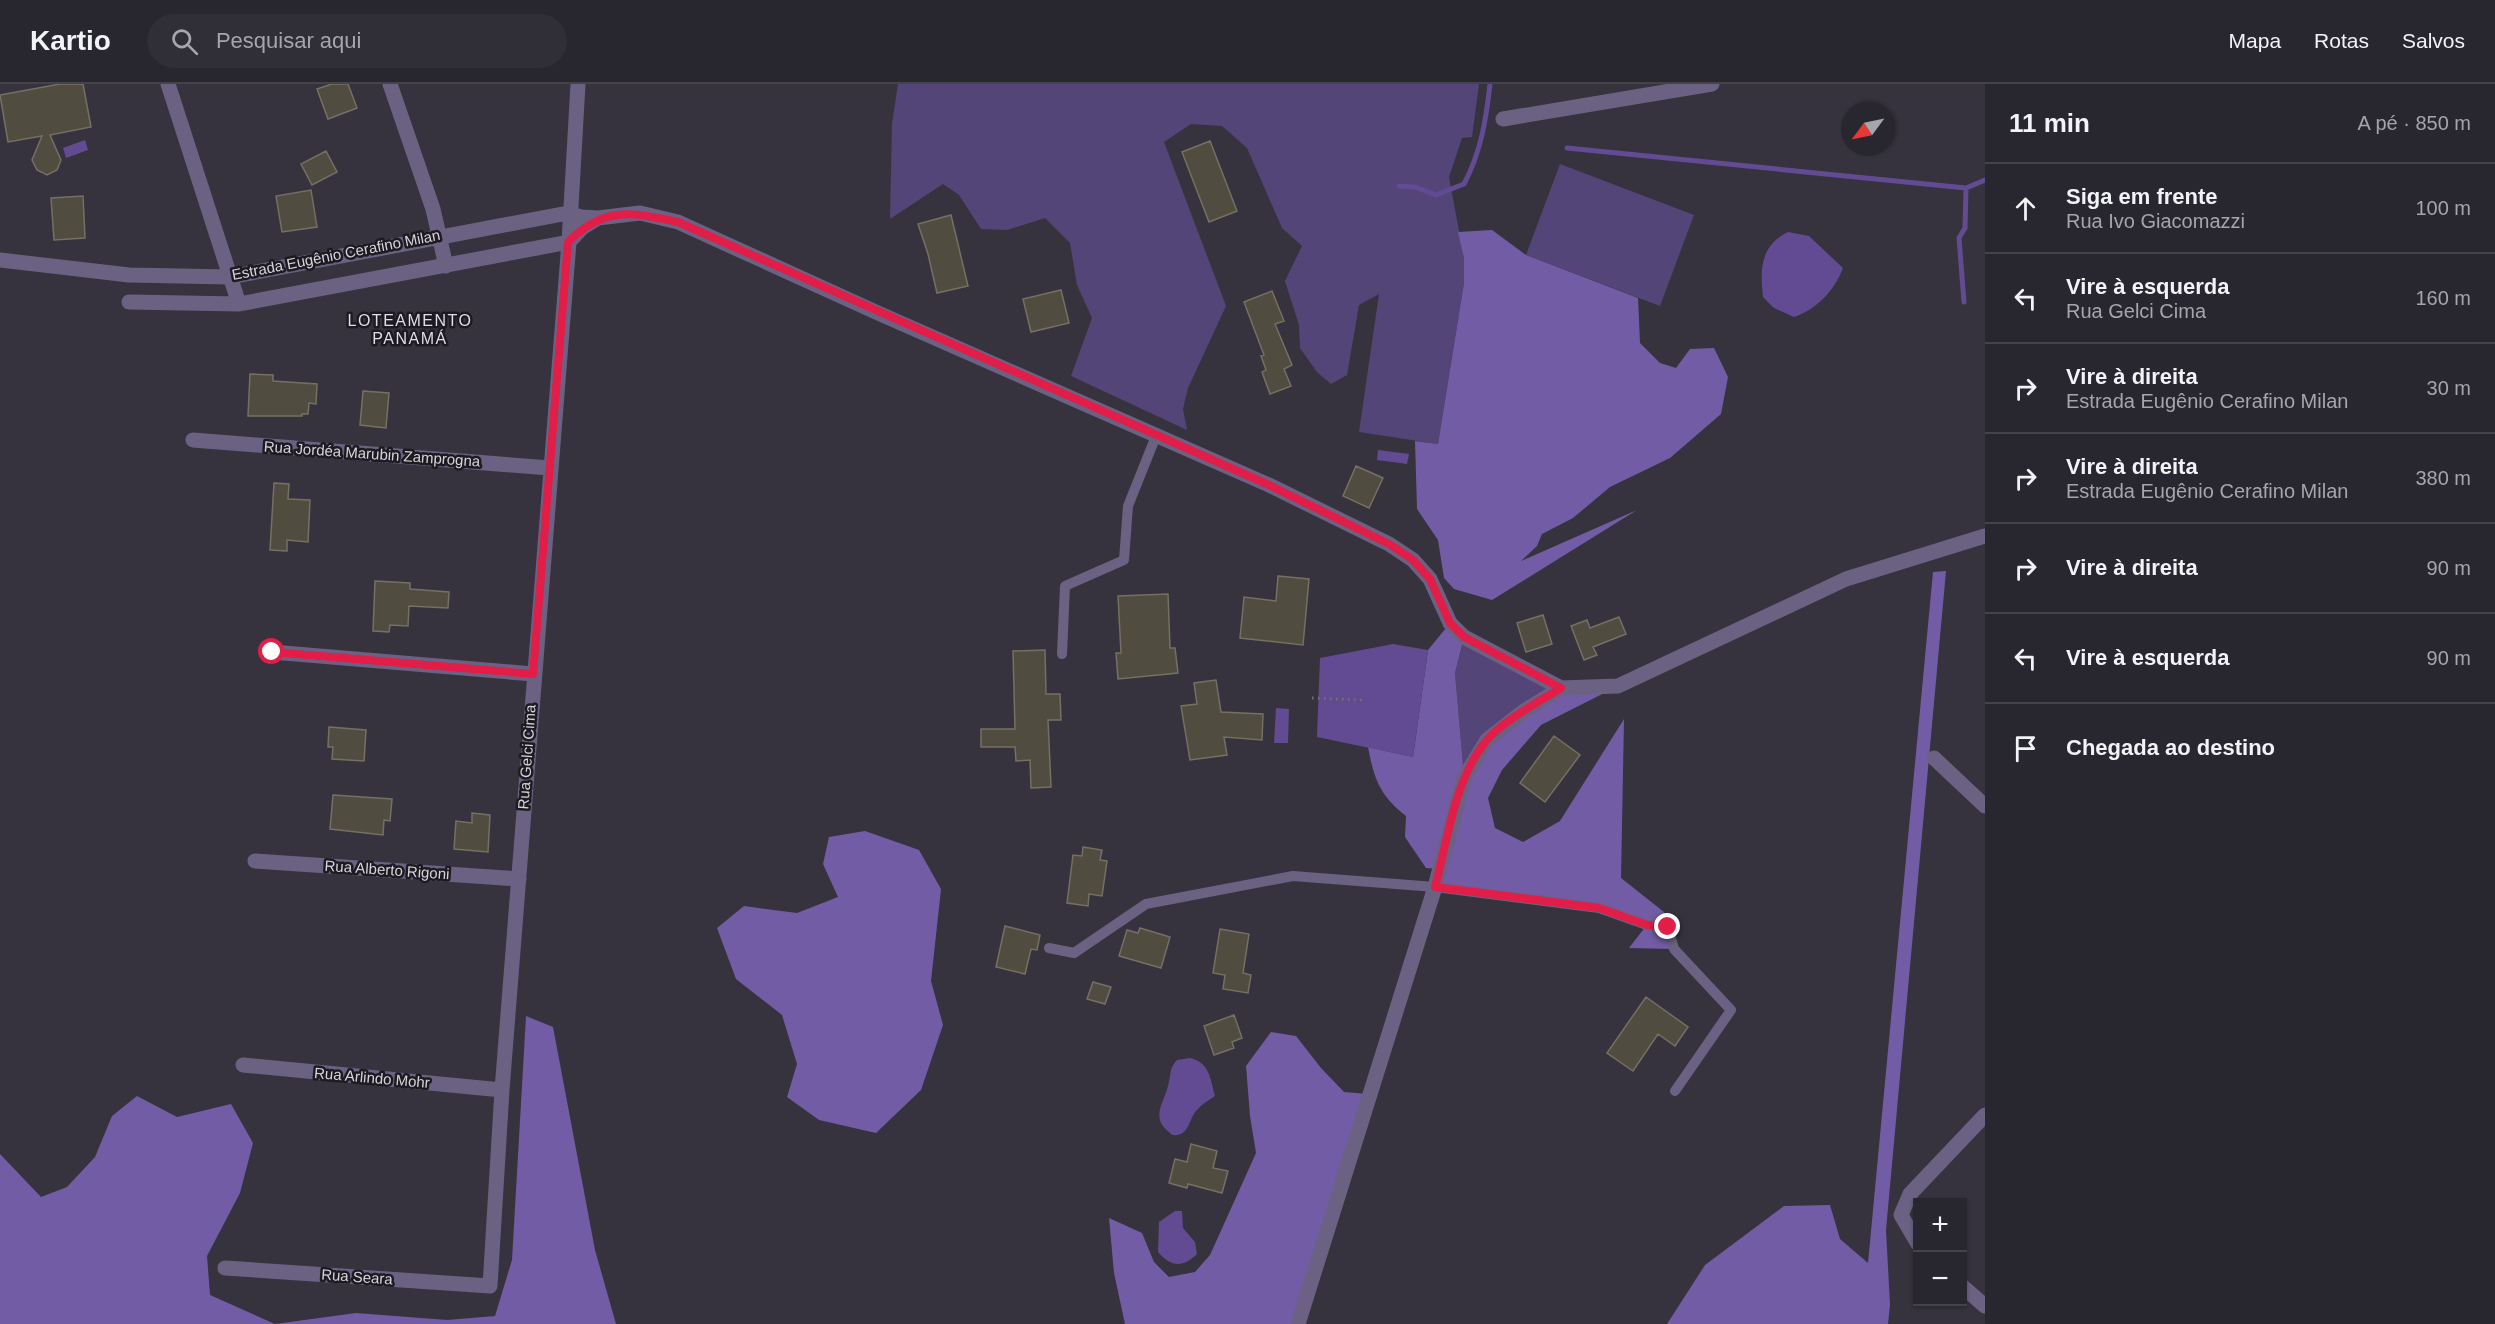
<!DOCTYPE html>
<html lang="pt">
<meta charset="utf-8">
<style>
:root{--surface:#28262e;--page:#302e36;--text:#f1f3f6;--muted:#a5a5aa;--line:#44434a}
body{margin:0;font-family:Arial,sans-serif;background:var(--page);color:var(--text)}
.controls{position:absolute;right:18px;bottom:18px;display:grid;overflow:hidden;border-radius:0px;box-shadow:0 2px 4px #0004}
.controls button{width:54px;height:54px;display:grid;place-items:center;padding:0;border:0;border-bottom:2px solid var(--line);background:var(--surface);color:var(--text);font:30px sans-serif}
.compass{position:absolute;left:1841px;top:18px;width:54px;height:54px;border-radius:50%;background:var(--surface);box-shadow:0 2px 4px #0004;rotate:237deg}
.stop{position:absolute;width:18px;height:18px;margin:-14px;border:4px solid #e11d48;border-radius:50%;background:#fff}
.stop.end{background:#e11d48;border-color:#fff;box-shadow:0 2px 6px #0008}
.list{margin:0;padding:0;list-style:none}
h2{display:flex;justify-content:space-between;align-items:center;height:78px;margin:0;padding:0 24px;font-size:26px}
h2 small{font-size:20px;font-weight:400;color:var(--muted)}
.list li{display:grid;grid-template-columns:39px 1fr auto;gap:18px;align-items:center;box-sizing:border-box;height:90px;padding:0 24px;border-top:2px solid var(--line)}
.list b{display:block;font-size:22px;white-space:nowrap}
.list p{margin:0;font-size:20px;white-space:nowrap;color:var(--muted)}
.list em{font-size:20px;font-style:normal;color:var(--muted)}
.icon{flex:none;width:33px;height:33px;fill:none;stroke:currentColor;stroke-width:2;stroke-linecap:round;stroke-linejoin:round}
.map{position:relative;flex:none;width:1985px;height:1240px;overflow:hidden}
header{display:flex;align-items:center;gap:36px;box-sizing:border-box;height:84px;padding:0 30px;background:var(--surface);border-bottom:2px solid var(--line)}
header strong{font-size:28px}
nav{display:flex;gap:33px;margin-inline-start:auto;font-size:21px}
.search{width:420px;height:54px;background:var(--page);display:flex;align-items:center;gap:15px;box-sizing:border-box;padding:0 21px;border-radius:33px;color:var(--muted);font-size:22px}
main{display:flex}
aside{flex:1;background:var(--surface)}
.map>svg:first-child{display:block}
.green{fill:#544578}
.forest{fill:#735ca6}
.water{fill:#624b93}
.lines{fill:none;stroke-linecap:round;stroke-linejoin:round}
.stream{stroke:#624b93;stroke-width:5}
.building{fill:#514c40;stroke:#757063;stroke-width:1.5}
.path{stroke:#73707a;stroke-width:3;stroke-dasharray:1.5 4.5;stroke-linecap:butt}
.service{stroke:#6b6283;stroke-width:10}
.minor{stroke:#6b6283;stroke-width:15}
.route{stroke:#e11d48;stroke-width:8}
.labels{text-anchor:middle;stroke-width:5;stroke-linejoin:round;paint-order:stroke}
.street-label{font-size:15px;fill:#d6d4db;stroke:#1d1b21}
.neighbourhood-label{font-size:16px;letter-spacing:1.5px;fill:#dfdceb;stroke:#1d1b21}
</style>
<header>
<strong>Kartio</strong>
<div class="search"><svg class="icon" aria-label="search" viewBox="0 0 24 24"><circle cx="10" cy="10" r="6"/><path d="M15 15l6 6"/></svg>Pesquisar aqui</div>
<nav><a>Mapa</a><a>Rotas</a><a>Salvos</a></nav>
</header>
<main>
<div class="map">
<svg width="1985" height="1240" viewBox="0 0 1985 1240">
<rect width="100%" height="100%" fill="#36333e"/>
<path class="green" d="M898,0h581l-7,53 -10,1 -13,39 15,81v25l-26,161 -79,-12 20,-138 -20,11 -12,70 -16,9 -14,-12 -17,-24 -1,-23 -14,-44 17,-35 -20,-18 -35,-80 -25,-22 -31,-2 -27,18 62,164 -38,82 -5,21 4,21 -116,-54 21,-58 -15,-33 -7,-42 -25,-25 -38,12 -26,-1 -22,-34 -16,-11 -53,35 2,-95z
M1560,80l134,51 -34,91 -134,-51z
M1464,553l97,51 -97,90 -9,-105z"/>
<path class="forest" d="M1492,146l34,25 112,43 2,45 20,20 16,5 14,-19 24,-1 14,29 -7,37 -51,44 -60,29 -37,31 -31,16 -5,12 -16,15 116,-51 -145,90 -38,-11 -10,-11 -6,-38 -21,-31 -2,-68 23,3 26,-161v-25l-6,-26z
M1946,487l-60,659 4,75 -2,19h-221l38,-59 79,-59 46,-1 10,34 28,24 65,-691z
M1450,539l14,14 -9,36 9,104 23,-37 74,-52 57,-2 -77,39 -39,45 -14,28 7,30 28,14 37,-21 64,-102 -3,159 43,34 10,37 -45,-1 17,-22 -47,-18 -164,-21 4,-18 -13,-1 -21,-31 1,-21c-27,-21 -32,-38 -38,-69l45,10 15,-107z
M865,747l54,19 22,39 -10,92 12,44 -22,65 -45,43 -57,-13 -32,-23 10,-33 -15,-49 -46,-36 -19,-51 27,-22 53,7 41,-16 -15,-33 6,-27z
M526,932l27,11 42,223 21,74h-616v-170l41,43 26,-10 28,-30 17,-41 25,-20 40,21 54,-13 22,39 -13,50 -33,63 3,39 65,29 81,-11 91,7 48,-4 17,-56z
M1271,948l25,4 25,32 23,24 24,2 -70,230h-173l-11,-51 -5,-55 33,15 12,29 15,15 26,-5 15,-17 46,-102 -6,-37 -4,-50z"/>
<path class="water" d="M85,56l3,10 -22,8 -3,-10z
M1788,148l21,4 34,32c-9,23 -26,41 -49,49l-20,-9 -11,-11c-3,-28 -3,-51 25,-65z
M1378,366l31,4 -2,10 -30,-4z
M1393,560l35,6 -15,107 -96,-20 3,-79z
M1276,624l13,1 -1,34h-14z
M1190,974c20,5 20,20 25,38 -6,4 -13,8 -18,14 -8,8 -7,23 -20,25 -4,1 -6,-1 -8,-3 -19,-15 -5,-29 -1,-46 3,-11 1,-18 9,-26z
M1175,1127h7l1,17 12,14 2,12c-14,14 -26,13 -39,-2l1,-30z"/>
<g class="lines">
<path class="stream" d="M1567,64l399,40 19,-8
M1399,102l16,1 21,8 28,-11c17,-32 22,-64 26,-100
M1964,218l-5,-64 6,-10 1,-40"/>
</g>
<path class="building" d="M60,0h23l8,43 -41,8 11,25 -4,10 -10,5 -10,-5 -5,-10 10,-24 -34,6 -8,-47z
M332,0h16l9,24 -29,11 -11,-30z
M1210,57l27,70 -28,11 -27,-70z
M326,67l11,21 -25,13 -11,-21z
M311,106l6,37 -35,5 -6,-36z
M83,112l2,42 -31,2 -3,-42z
M951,131l17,71 -31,7 -9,-39 -10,-30z
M1061,206l8,33 -38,9 -8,-33z
M1272,207l12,30 -9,3 17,41 -8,4 7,17 -21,8 -8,-22 4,-2 -5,-14 3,-1 -20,-53z
M250,290l23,1v6l44,3 -1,20 -7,-1 -1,11h-6v2h-54z
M363,307l26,2 -3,35 -26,-3z
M1356,382l27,12 -14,30 -26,-12z
M274,399l15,1 -1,15 22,1 -2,42 -21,-2v11l-17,-1z
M1278,492l31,3 -6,66 -63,-7 4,-41 32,4z
M375,497l35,2v6l39,3 -1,16 -39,-2 -1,20 -18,-1 -1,7 -16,-1z
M1168,510l2,54h5l3,25 -60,6 -2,-26h5l-3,-57z
M1543,531l9,29 -26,8 -9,-29z
M1619,533l7,17 -33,13 4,8 -13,5 -13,-34 16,-6 3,8z
M1045,566l1,44h14l1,26h-13l3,67 -20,1 -1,-28 -14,1 -1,-14h-34v-18h34l-2,-78z
M1216,596l5,32 42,2 -1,26 -38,-3 3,18 -37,5 -9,-54 16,-2 -3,-21z
M329,643l37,3 -2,31 -32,-2 1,-12h-5z
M1554,652l26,19 -35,47 -25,-19z
M333,711l59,4 -2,22 -6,-1 -1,15 -53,-6z
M472,729l18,2 -2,37 -34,-3 2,-28 16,2z
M1083,763l19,3 -2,10 7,1 -5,35 -13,-2 -1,12 -21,-3 6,-48 9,1z
M1005,842l35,9 -3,15 -6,-1 -6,25 -29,-7z
M1140,844l30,9 -9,31 -42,-12 8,-26 11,3z
M1220,845l29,5 -6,39 8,2 -3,18 -25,-4 2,-14 -12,-2z
M1093,898l18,5 -6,17 -18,-5z
M1646,913l42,30 -13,19 -17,-12 -25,37 -26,-18z
M1234,931l8,23 -10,4 2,6 -20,7 -10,-29z
M1191,1060l26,7 -4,17 15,3 -6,22 -34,-9 -1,4 -18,-5 6,-24 12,3z"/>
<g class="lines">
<path class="path" d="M1312,614l51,2"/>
<path class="service" d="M1062,570l3,-68 59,-26 4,-54 28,-70
M1049,864l25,5 72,-49 147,-28 142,11 164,21 48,17 21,2 6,22 57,61 -56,81"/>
<path class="minor" d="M168,0l71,220
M390,0l43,125 13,57
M1503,35l209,-35
M0,176l129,15 101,2 338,-64 13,4 17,1 42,-5 38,9 200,91 391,172 120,59 24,16 17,19 20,44 14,14 97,51
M129,218l110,2 330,-62 13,-14 16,-10
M193,356l357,28
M272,568l261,22
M1934,674l51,48
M255,777l264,18
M243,981l259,25
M1918,1160l-17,-29 9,-21 75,-79
M225,1184l265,18 12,-196 67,-848 9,-158
M1962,1202l23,20
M1298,1240l137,-437 29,-109 23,-38 37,-29 37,-23 57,-2 228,-107 139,-43"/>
</g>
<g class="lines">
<path class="route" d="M272,568l261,22 35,-432c36,-36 64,-30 110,-20l591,263 120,59 24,16 17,19 20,44 14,14 97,51c-21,13 -60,34 -75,53 -32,39 -38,98 -51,146l164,21 48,17 21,2"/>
</g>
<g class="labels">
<g class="street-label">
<text transform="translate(336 171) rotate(-11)" y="5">Estrada Eugênio Cerafino Milan</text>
<text transform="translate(372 370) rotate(4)" y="5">Rua Jordéa Marubin Zamprogna</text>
<text transform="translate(527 673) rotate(-86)" y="5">Rua Gelci Cima</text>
<text transform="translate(387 786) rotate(4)" y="5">Rua Alberto Rigoni</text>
<text transform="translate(372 994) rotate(5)" y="5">Rua Arlindo Mohr</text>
<text transform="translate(357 1193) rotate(4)" y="5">Rua Seara</text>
</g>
<g class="neighbourhood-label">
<text x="410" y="242">LOTEAMENTO<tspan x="410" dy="18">PANAMÁ</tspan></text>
</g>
</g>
</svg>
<div class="controls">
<button>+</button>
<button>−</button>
</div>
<svg class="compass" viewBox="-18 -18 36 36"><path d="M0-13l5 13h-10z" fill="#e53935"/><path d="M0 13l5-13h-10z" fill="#a5a5aa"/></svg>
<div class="stop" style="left:272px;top:568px"></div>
<div class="stop end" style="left:1668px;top:843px"></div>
</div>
<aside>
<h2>11 min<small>A pé · 850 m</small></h2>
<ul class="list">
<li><svg class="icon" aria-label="ahead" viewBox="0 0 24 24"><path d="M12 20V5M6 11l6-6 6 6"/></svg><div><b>Siga em frente</b><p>Rua Ivo Giacomazzi</p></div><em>100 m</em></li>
<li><svg class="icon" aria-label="left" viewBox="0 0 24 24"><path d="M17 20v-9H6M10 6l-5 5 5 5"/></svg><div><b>Vire à esquerda</b><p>Rua Gelci Cima</p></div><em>160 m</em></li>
<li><svg class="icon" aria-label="right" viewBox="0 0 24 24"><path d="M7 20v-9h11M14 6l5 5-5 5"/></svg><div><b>Vire à direita</b><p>Estrada Eugênio Cerafino Milan</p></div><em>30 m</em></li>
<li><svg class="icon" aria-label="right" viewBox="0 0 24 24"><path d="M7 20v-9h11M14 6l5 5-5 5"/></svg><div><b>Vire à direita</b><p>Estrada Eugênio Cerafino Milan</p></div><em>380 m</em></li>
<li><svg class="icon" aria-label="right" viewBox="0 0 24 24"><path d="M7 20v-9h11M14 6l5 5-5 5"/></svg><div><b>Vire à direita</b></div><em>90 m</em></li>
<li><svg class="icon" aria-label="left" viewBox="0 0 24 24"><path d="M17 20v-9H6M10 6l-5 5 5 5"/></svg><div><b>Vire à esquerda</b></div><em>90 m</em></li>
<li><svg class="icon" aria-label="arrive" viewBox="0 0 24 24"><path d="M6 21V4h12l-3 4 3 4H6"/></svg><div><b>Chegada ao destino</b></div></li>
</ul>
</aside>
</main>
